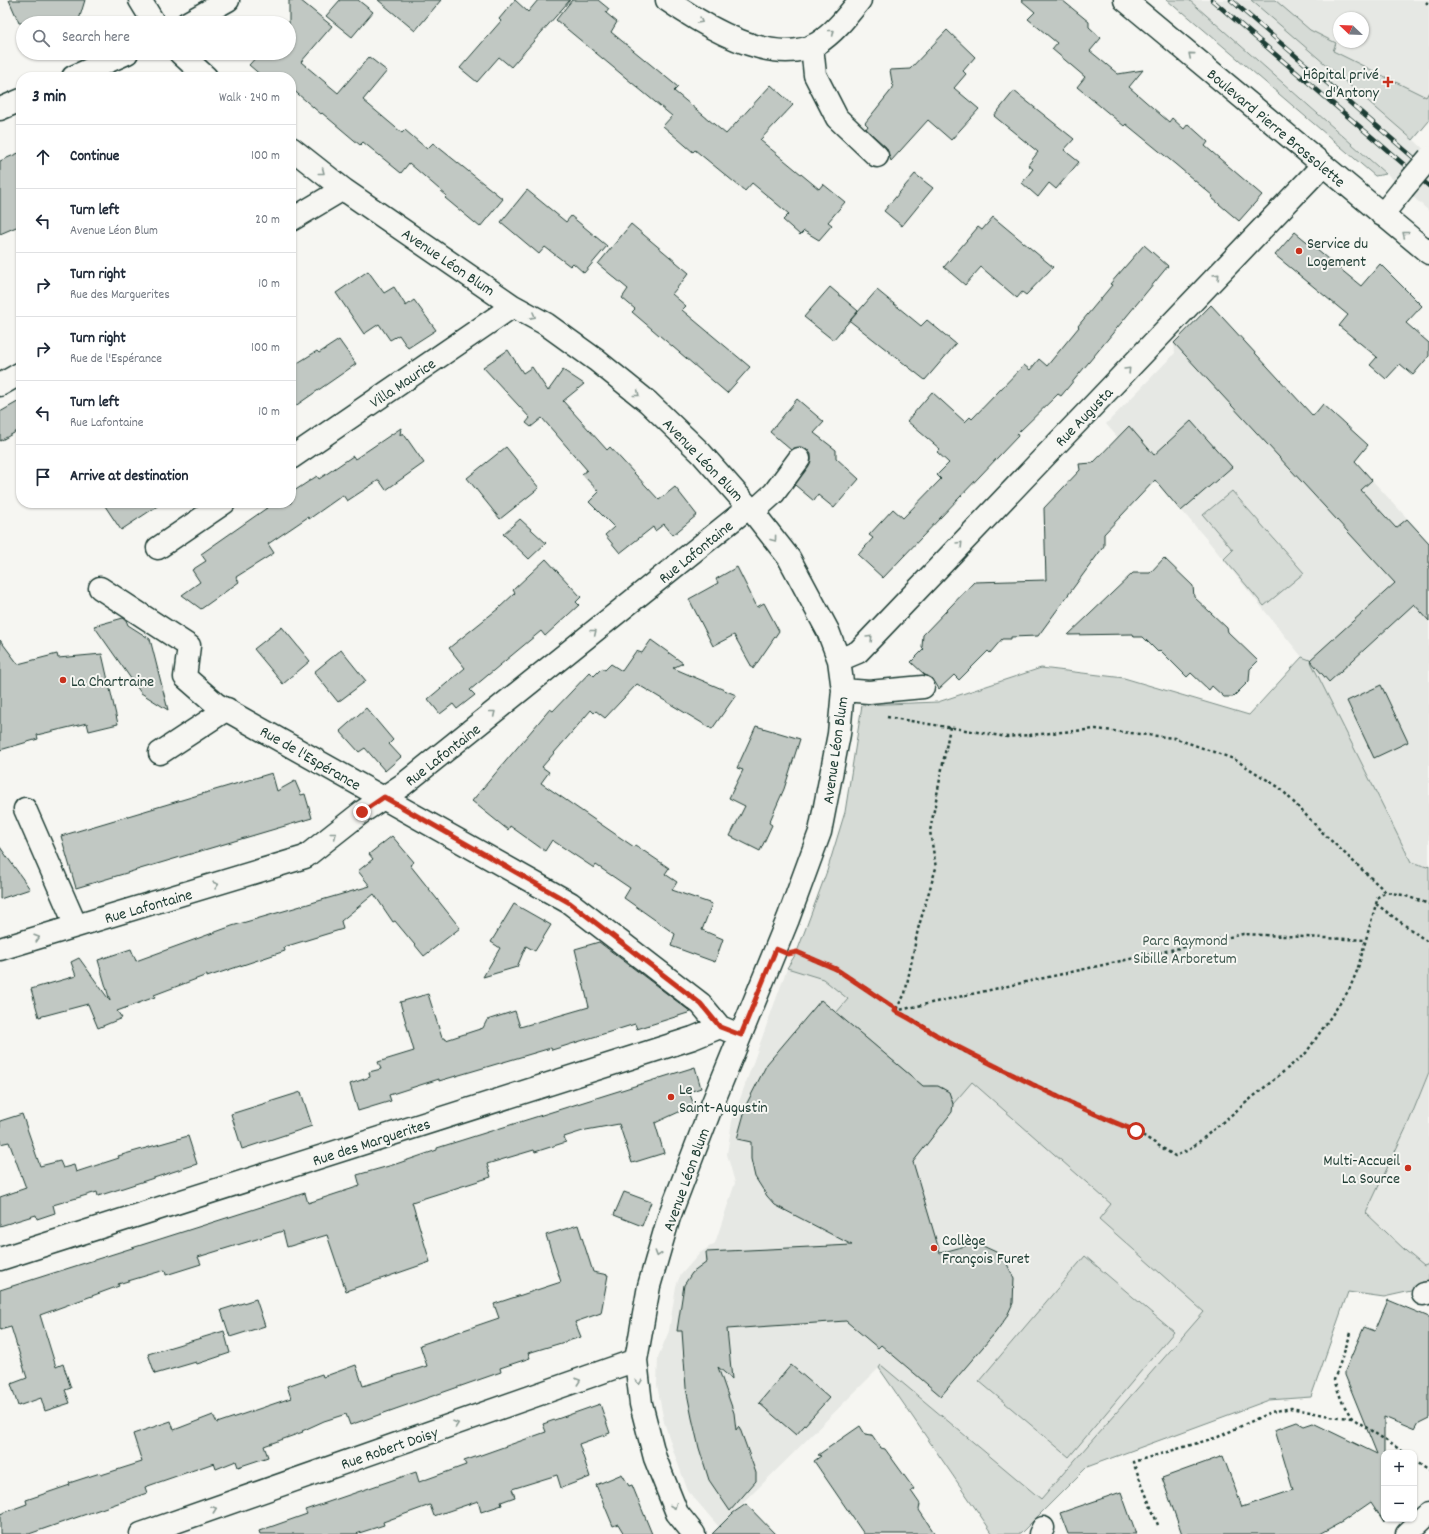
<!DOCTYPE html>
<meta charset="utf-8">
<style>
:root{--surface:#fff;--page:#f6f6f7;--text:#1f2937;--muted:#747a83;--line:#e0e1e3}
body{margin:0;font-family:Dekko,sans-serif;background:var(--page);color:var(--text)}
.controls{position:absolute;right:12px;bottom:12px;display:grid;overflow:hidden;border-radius:8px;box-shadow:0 1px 3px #0004}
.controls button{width:36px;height:36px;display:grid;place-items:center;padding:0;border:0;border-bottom:1px solid var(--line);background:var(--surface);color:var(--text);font:20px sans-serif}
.compass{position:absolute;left:1333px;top:12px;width:36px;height:36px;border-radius:50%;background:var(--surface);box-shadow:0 1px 3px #0004;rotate:293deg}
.stop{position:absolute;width:12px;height:12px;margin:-9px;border:3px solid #c8321e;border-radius:50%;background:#fff}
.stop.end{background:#c8321e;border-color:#fff;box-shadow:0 1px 4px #0008}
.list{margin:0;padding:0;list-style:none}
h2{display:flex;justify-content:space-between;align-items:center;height:52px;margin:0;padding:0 16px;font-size:17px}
h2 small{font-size:13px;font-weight:400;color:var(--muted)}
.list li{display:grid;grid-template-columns:26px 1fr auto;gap:12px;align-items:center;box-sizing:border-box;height:64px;padding:0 16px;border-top:1px solid var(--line)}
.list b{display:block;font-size:15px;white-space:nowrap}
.list p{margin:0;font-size:13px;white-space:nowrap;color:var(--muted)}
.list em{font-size:13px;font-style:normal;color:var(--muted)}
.icon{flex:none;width:22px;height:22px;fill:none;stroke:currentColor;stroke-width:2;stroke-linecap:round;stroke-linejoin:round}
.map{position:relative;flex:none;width:1429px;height:1534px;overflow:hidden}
.search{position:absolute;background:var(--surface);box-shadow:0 1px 3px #0004;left:16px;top:16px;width:280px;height:44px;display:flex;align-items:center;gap:10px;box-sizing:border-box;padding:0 14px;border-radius:22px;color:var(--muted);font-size:15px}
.panel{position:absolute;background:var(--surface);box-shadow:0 1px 3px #0004;left:16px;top:72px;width:280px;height:436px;border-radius:16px}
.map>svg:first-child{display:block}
.built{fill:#e6e8e4;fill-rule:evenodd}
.green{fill:#d6dbd6;stroke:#7a8c85}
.building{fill:#c1c8c3;stroke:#1f3d34}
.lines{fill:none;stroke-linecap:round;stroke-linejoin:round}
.minor-casing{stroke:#1f3d34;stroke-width:25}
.major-casing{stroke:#1f3d34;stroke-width:25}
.path{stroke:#1f3d34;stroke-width:2.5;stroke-dasharray:3 3;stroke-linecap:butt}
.minor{stroke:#f6f6f2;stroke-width:22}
.major{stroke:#f6f6f2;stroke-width:22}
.rail-casing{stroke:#1f3d34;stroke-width:4.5}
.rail{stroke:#f6f6f2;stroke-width:3;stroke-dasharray:9;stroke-linecap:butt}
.minor-bridge-casing{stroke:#1f3d34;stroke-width:25;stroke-linecap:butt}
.minor-bridge{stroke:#f6f6f2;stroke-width:22}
.oneway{stroke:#8a9a93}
.route{stroke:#c8321e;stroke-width:5}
.poi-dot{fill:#c8321e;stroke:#f6f6f2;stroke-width:1.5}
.labels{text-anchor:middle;stroke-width:4;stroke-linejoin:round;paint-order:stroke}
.poi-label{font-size:16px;fill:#1f3d34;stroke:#f6f6f2;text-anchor:start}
.street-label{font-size:16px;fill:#1f3d34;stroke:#f6f6f2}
.park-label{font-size:16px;fill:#445d54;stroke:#f6f6f2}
</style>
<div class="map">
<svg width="1429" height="1534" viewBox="0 0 1429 1534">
<rect width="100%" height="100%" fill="#f6f6f2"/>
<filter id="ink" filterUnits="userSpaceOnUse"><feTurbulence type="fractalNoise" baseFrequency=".025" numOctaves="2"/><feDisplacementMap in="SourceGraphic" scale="8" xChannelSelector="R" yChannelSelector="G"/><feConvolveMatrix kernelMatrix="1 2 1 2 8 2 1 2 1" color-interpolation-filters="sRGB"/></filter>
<g filter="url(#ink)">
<path class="built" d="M1189,0h240v122l-15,18 15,14v57zM1339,18h24v24h-24z
M1222,317l207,225v323l-2,2 -16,-5 -101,-202 -8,-3 -93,-115 -103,-118 69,-71 -1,-10z
M789,963l36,10 112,78 241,211 133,135 -42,3 -182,67 -67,67h-27l-114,-166 -160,159 -31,-36 -14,-38 -10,-31 -7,-37 1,-28 11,-26 7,-45 4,-10 20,-23 15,-10 20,-60 -8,-29 5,-33z
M1429,1072v215l-63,-74 42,-89z"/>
<path class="green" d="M1167,0h22l197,174 -11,2 -192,-164 -1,1z
M1251,0h24l35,30 26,13 -3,8 93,46 3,-5v29l-16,19z
M1232,491l72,82 -40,33 -40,-47 9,-9 -30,-35z
M1302,657l8,3 101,202 16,5 2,-2v207l-21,52 -42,89 40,38 18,15 5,-2v23l-45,10 -36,-5 -37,105 -42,3 -182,67 -67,67h-27l-114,-166 2,-3 160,134 163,-187 -105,-93 12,-15 -139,-122 -19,22c-3,-15 -13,-20 -29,-17l-88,-74 12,-14 -25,-20 -36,-11 10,-16 30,-81 18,-59 17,-107 76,-3 103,-34 83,10 125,37z
M1085,1256l89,76 -105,125 -90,-76z"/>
<path class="building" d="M9,0h76l-7,23h-59z
M289,0h11l32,26 -31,36 37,31 31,-36 18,14 -24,29 39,33 3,-3 22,19 6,-6 70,56 -23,28 -35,-29 2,-2 -38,-33 -8,10 -38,-31 -3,3 -38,-32 -1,1 -30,-26v-11h-28l-14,-12 11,-12h29z
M340,0h18l15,12 -21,25 -26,-21z
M378,0h63l-26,31z
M515,0l13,12 10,-12h32l-59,67 -12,-10 -22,25 -17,-14 41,-47 -2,-2z
M572,0h26l11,9 -3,4 11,9 -6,10 67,55 -4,4 52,43 45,-49 22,20 -33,35 59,49 4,-5 22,18 -17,20 4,3 -13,15 -15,-9 -4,4 -17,-15 6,-6 -37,-31 -7,8 -50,-41 -2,2 -30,-26 9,-10 -116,-96z
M1021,0h41l27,22v5l12,11 -11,13 28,23 25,-4 -14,17 40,35 3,-4 12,11 4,-5 20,18 -3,4 57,49 -23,26 -27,-23 1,-2 -38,-32 -49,-40 -2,2 -47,-39 8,-10 -33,-28 5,-6 -29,-24 7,-7z
M947,30l28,27 -12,14 3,3 -12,14 25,21 -28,31 -23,-20 -37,41 -5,-14 -20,-18 2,-3 -3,-3 28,-35 -3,-18 20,-1z
M1014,91l60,48 -10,11 15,12 -23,27 -7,-6 -11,14 -16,-14 11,-14 -5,-4 10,-13 -44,-36z
M21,152v73l-21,9v-73z
M915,174l18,14 -31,38 -18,-15z
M527,190l39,32 5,-6 36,30 -23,27 -11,-10 -3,3 -25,-19 -6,7 -38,-32z
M993,217l60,50 -27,28 -4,-3 -5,6 -36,-31 -16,18 -21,-18 34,-40 4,3z
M631,224l58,49 -17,21 14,12 -4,4 68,57 -23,26 -95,-81 3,-3 -13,-11 6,-9 -30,-25z
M1295,232l66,54 19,-22 42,42 -16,17 23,20v13l-16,19 -13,-11 -14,15 -16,-14 7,-8 -38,-31 9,-11 -73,-60z
M1144,245l24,21 -107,130 -3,-2 -41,40 1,2 -135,142 -25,-23 15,-17 -4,-3 24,-26 10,9 38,-39 -4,-4 12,-12 -12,-11 3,-3 -33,-28 25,-29 33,30 5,-5 2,2 52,-54 6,5 9,-11 8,7 32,-39 -1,-1 34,-41 -2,-1z
M368,271l16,22 10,-6 12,19 8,-6 22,30 -28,18 -9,-13 -9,5 -11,-16 -15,10 -28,-41z
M830,287l28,24 -25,29 -29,-23z
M877,290l44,36 6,-6 29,24 -31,36 -75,-59z
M1211,305l102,111 10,-12 45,41 -13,16 17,19 -11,10 35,38 11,-9 22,24v78l-15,-17 -85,78 -19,-22 85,-77 -221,-240z
M339,340l17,24 -65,45v-42l26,-16 2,2z
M508,350l15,23 9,-6 16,24 15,-21 21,14 -21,17 44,49 3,-3 49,53 16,-13 22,28 -24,20 -9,-11 -9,7 -2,-4 -33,26 -15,-18 9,-8 -25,-25 10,-10 -17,-18 5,-4 -45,-52 -11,9 -5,-4 4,-5 -47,-51z
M797,399l27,23 -10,11 22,17v8l23,21 -25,29 -16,-13 -4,6 -19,-16 16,-24v-7l-4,-5 -7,-2 -9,3 -21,-18z
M21,400v29l-21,12v-29z
M1191,421l41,46 -51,44 -26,-31 -51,54v12l-66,90 -27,1v2h-9l-12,14 -2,-2 -29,29 -5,-5 -15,14 -6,-10 -8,-4 -14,-13 13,-13 -2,-2 1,-12 51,-53 72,-2 -2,-72 36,-38 -1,-6 14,-1 36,-37 25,29z
M401,428l-1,7 3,-2 21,30 -38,27 -7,-10 -32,21 -4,-6 -34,24 -1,-2 -40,27 6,9 -38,24 3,5 -38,27 -19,-14 18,-13 -8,-12 14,-9 -5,-7 73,-51h17v-10l26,-17 2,3 34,-23 2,3z
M506,447l33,41 -39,31 -33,-41z
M103,503h59l-41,27z
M520,519l26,24 -17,16 -26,-25z
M1164,558l29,28 1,11 33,31 1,4 30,29 -8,8 -1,12 -16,16h-9l-12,-11 -3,4 -18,-17 -4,4 -27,-27 -2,2 -15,-15h-9l-1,-3 -65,1 65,-62h17z
M546,559l35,38 -5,5 3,3 -34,31 -4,-5 -71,59 5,5 -18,14 -4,-5 -13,10 -12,-15 37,-31 -16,-20 50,-40 16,-15 -2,-3z
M737,567l20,40 7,-4 15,28 -26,38 -19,-34 -21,11 -24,-47 29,-16 -2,-4z
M123,618l3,2 2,5 22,14 18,71 -27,-17 -47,-67z
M282,627l28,34 -27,23 -29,-35z
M0,640l18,24 39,-10 1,4 44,-4 16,70 -29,7 -2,-8 -50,12 1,4 -38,11z
M651,640l32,23 -10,5 63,27 -24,34 -75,-45 -32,34 -9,-7 -2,2 -3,-3 -49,57 7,5 -8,11 93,64 1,-2 34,23 -4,6 12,8 -5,8 40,14 -10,26 21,9 -8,23 -44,-16 4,-12 -51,-36 6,-10 -34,-23 -2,3 -42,-28 -7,11 -35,-25 -2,4 -36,-29 78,-92 3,2 37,-39 4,4 8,-8 3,2 6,-6 11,7 14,-20 6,2z
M341,650l25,31 -28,21 -24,-30z
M1381,685l27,57 -34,16 -27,-57z
M366,708l27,32 -4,4 12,13 -16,14 -20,-23 -6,4 -19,-21z
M756,726l44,13 -16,50 -15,34 3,2 -12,26 -30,-15 15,-30 -16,-8 14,-28 -6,-2z
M272,773l5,18 18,-10 6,14 4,-1 7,24 -236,70 -15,-52z
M392,836l22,26 -4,3 50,63 -36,28 -29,-35 -2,1 -19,-28 -33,27 2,8 -59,18 1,4 -78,26v-2l-53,20 1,2 -38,14 5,7 -24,10 -10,-24 -49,13 -8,-28 45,-13 -5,-14 8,-4 31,43 -12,-41 33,-11 5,12 96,-35 138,-40 -12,-15 15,-12 -4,-5z
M0,847l30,42 -30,10z
M514,904l37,21 -16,26 -9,-5 -9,21 -34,10 17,-29 -9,-6z
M599,942l92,70 -54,17 -2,-5 -83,26 -1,-2 -112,33v-2l-50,16 2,6 -33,10 -8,-27 20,-7 -1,-5 12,-3 -3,-7 36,-11 -14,-49 28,-8 14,44h3l1,2 37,-12 4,-8 28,-9 5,16 69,-20 -14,-58z
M821,1000l102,86h15l11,6 4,12 -1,8 -39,50 27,91 29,-8 14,1 13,6 11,12 7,14 -1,25 -7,15 -11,15 -54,63 -60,-51 -3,3 -32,-27 -119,8 5,50 -14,-12 16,46 2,17 3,-4 17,47v8l-26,30 -21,-31 -10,-32 -7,-30 -6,-30 -4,-57h-5l7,-46 8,-12 15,-11 -1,-10 146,-7 -77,-40 -8,-9 -12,-19 -4,-18v-17l-14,-3 10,-36 20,-39z
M695,1067l6,21 -12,4 5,13 -39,18 9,30 -32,10 -13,-39 -33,6 -22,7 2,5 -31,10 -1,-2 -47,14 4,13 -79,25 18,60 -84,29 -19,-56 -40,12 -4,-16 -85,26 3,7 -35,11 -1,-5 -47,14 1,2 -79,29 16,52 7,-3 8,24 -6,2 5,13 -25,8 -4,-13 -23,8 -7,-22 16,-6 -16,-51 -11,3v-40l305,-97 3,10 52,-17 -3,-11 39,-11 41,-14v-2z
M301,1092l11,34 -70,23 -11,-35z
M22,1114l18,52 20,-5 3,7 11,-3 2,7 43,-14 -1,-2 70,-20 9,28 -99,32 -1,-4 -44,13 2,8 -18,6 -1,-4 -36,11v-29l26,-9 -17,-46 -9,2v-23z
M624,1192l27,10 -9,24 -28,-11z
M578,1225l15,47 15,3 -7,38 -26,9 6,15 -53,16 2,5 -30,10 1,4 -151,53 -4,-11 -22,7 -22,10 1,1 -39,14 4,11 -30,10 -2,-6 -20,8 -2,-6 -69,24 2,6 -118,41h-29v-20l27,-10 -1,-4 44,-15 -1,-2 31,-10 1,2 41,-13 -9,-28 38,-13 3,9 39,-15 4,8 74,-25 -4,-12 35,-12 1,3 33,-12 7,21 64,-20 -7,-21 79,-27 -5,-14 67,-22 -15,-47z
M256,1299l9,27 -35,11 -9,-27z
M1388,1300l41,17v101l-10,5 -4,7 -31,-13v105l-13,-20 -29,20 -22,12h-138l-20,-56 61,-22 19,51 51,-17 -18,-60 22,-8 7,4 9,-3 64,31 -32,-79v-4l19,-44 11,4z
M224,1331l6,22 -33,11 -1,-2 -41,12 -7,-20z
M791,1365l38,33 -33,37 -37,-32z
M600,1404l10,29 -31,11 11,33 -29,11 -4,-13 -45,14 3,8 -14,5 1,3 -21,7 -3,-11 -44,15 -4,-11 -47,17 1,3 -28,9h-96l-1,-3 48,-17 -2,-4 111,-38 3,10 47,-17 -2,-4 82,-29 -3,-8z
M860,1426l5,8 7,1 9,13 4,1 29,40 -3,2 9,13 -1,6 16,24h-71l-50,-73 7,-5 -3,-1z
M622,1474l7,12 3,-1 20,49h-28l-6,-10 -5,2 -17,-41z
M1121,1492l15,42h-68l-8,-21z
M746,1504l29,30h-63l21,-21z"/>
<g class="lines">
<g class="minor-casing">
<path id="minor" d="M140,0l14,23
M667,0c36,25 107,69 151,43 17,-11 29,-27 42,-43
M1125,0l304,253
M187,23l41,-23
M812,46l3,29 22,43 40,38
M180,53l26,24
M73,77l54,-24
M0,109l21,-9
M291,148l52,41 170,117 33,18 50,36 52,42 53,51 52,59 36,46 39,73 11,29 4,30 -4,44 -19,98 -32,87 -76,186 -43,112 -20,69 -13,74 5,44 14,54 22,55 17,21
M1382,215l21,-26
M291,220l52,-31
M0,385l21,-12
M291,458l222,-152
M753,512l21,-19 25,-34
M158,548l66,-45
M100,588l89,58 -4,31 31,27 354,199 131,101 19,23
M839,660l19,-8 465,-487
M843,690l26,2 54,-5
M160,753l67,-44
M25,809l51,117
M0,949l305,-92 57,-45 42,-28 345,-277
M0,1259l693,-221 27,-11 12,5
M1423,1294l6,-1
M141,1534l495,-174
M1040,1534l3,-6"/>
</g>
<g class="major-casing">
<path id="major" d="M1407,1534l22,-21"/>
</g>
<path class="path" d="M1426,2l3,3
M887,717l120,20 89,-8 78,9 60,21 46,29 44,46 62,58 17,3 26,9
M1376,904l53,39
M801,954l35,15 60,40 -1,2 15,7 44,28 149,72 33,13 39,25 14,-6 117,-97 43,-63 8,-19 21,-74 8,-5
M896,1009l9,-15 13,-65 18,-61 -6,-37 20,-104
M895,1011l348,-77 123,6
M1351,1333l-17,47 9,24 9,14 53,35
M1414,1459l15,11
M1158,1525l-25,-63 85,-25 53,-25 20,-4 38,8 23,2"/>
<use href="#minor" class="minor"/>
<use href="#major" class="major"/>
<g class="rail-casing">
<path id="rail" d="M1212,0l217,186
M1231,0l198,171"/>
</g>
<use href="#rail" class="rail"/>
<g class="minor-bridge-casing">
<path id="minor-bridge" d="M1403,189l26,-31"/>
</g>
<use href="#minor-bridge" class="minor-bridge"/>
</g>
<defs><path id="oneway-chevron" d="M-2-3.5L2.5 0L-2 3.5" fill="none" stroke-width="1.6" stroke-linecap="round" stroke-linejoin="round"/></defs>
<g class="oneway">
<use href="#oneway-chevron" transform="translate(700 21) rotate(31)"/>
<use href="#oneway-chevron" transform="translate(832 32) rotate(-39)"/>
<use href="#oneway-chevron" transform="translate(1191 55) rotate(-140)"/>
<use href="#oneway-chevron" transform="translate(322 172) rotate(38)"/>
<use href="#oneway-chevron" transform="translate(1405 234) rotate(-141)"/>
<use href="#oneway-chevron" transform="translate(1217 276) rotate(-46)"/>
<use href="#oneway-chevron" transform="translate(533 316) rotate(29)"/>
<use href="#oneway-chevron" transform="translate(1128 370) rotate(-46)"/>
<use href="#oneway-chevron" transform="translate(637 394) rotate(39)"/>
<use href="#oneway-chevron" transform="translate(774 539) rotate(53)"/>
<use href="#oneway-chevron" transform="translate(960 544) rotate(-46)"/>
<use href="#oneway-chevron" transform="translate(594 632) rotate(-39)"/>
<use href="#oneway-chevron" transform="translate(870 638) rotate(-46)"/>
<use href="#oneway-chevron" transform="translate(493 713) rotate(-39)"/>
<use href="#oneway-chevron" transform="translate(334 835) rotate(-38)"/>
<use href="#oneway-chevron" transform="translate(216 885) rotate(-16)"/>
<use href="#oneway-chevron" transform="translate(37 938) rotate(-17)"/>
<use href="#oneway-chevron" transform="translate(658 1254) rotate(107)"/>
<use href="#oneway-chevron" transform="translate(578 1381) rotate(-19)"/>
<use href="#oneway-chevron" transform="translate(639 1382) rotate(84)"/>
<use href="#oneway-chevron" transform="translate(456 1424) rotate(-19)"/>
<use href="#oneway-chevron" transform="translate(674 1506) rotate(68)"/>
<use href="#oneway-chevron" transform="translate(214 1509) rotate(-19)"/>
</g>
</g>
<g class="lines" filter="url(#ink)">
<path class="route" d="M362,812l22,-15 186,106 131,101 19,23 21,8 35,-86 12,5 9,-2 39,17 60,40 -1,2c22,10 40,25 61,35 59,30 119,61 180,85"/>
</g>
<g class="poi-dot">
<path d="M1386 76h4v4h4v4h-4v4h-4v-4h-4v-4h4z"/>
<circle cx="1299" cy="251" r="4"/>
<circle cx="63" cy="680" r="4"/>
<circle cx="671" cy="1097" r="4"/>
<circle cx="1408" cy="1168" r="4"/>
<circle cx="934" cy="1248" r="4"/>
</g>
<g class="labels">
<g class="poi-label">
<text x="1379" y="79" text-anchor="end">Hôpital privé<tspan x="1379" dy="18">d'Antony</tspan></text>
<text x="1307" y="248">Service du<tspan x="1307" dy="18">Logement</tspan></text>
<text x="71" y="686">La Chartraine</text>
<text x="679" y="1094">Le<tspan x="679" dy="18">Saint-Augustin</tspan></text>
<text x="1400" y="1165" text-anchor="end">Multi-Accueil<tspan x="1400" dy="18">La Source</tspan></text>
<text x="942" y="1245">Collège<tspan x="942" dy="18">François Furet</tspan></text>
</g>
<g class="street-label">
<text transform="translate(1277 127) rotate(40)" y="6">Boulevard Pierre Brossolette</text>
<text transform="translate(449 261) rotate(34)" y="6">Avenue Léon Blum</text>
<text transform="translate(402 382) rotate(-34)" y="6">Villa Maurice</text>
<text transform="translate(1083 416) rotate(-46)" y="6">Rue Augusta</text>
<text transform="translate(704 459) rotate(46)" y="6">Avenue Léon Blum</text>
<text transform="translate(695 551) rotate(-39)" y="6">Rue Lafontaine</text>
<text transform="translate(834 750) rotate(-82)" y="6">Avenue Léon Blum</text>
<text transform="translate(442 754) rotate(-38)" y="6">Rue Lafontaine</text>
<text transform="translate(311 757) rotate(30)" y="6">Rue de l'Espérance</text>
<text transform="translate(148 905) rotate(-16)" y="6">Rue Lafontaine</text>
<text transform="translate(371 1141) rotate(-18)" y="6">Rue des Marguerites</text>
<text transform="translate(685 1179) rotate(-70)" y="6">Avenue Léon Blum</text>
<text transform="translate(389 1447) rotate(-19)" y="6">Rue Robert Doisy</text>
</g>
<g class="park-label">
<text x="1185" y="945">Parc Raymond<tspan x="1185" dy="18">Sibille Arboretum</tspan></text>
</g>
</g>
</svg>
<div class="controls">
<button>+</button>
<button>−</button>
</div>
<svg class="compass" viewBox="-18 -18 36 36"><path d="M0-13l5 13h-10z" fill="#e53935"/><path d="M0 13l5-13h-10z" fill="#747a83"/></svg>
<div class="stop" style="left:1136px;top:1131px"></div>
<div class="stop end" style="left:362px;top:812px"></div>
<div class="search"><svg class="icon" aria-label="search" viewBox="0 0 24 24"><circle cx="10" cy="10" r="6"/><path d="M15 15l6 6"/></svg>Search here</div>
<section class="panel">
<h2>3 min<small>Walk · 240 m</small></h2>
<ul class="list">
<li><svg class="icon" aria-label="ahead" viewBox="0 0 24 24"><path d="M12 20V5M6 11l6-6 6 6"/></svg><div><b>Continue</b></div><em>100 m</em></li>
<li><svg class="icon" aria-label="left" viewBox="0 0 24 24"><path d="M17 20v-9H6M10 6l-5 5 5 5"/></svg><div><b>Turn left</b><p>Avenue Léon Blum</p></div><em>20 m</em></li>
<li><svg class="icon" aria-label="right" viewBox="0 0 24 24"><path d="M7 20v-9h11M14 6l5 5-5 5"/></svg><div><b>Turn right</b><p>Rue des Marguerites</p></div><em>10 m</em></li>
<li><svg class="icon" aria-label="right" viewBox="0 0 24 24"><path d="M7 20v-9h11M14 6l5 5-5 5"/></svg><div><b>Turn right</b><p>Rue de l'Espérance</p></div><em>100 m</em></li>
<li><svg class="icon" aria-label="left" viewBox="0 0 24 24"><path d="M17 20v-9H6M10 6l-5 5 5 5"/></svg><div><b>Turn left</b><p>Rue Lafontaine</p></div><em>10 m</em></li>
<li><svg class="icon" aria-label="arrive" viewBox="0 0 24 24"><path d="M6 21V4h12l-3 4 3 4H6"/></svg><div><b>Arrive at destination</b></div></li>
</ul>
</section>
</div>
